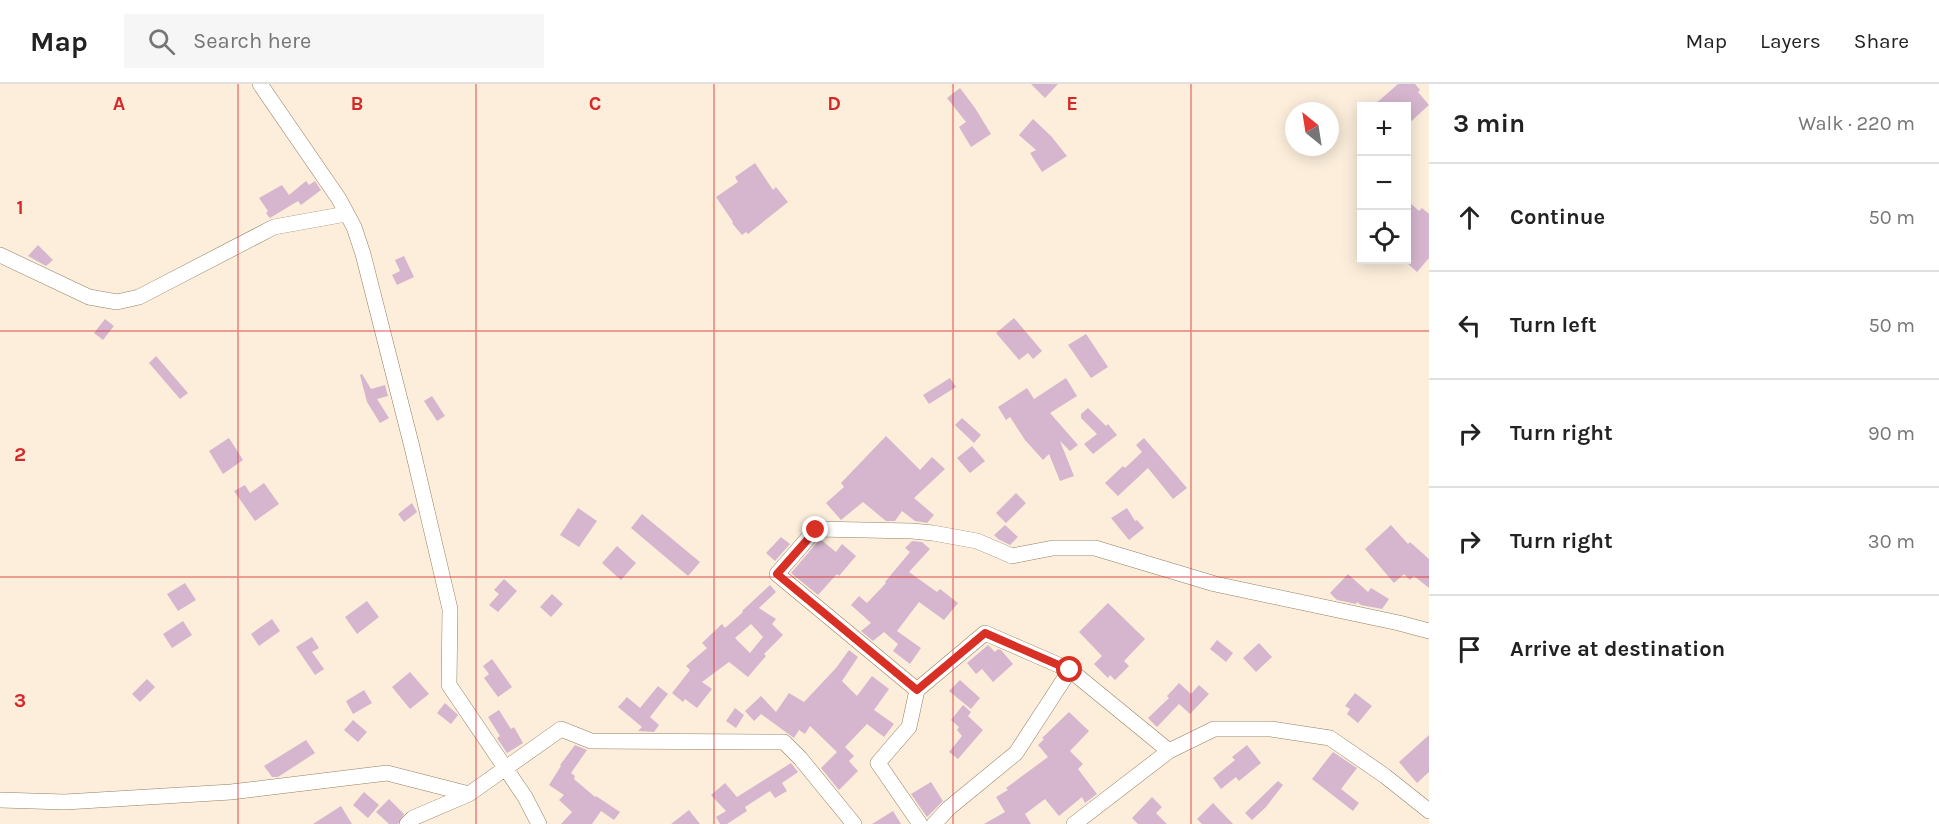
<!DOCTYPE html>
<meta charset="utf-8">
<style>
:root{--surface:#fff;--page:#f6f6f6;--text:#222;--muted:#767676;--line:#e0e0e0}
body{margin:0;font-family:Karla,sans-serif;background:var(--page);color:var(--text)}
.controls{position:absolute;right:18px;top:18px;display:grid;overflow:hidden;border-radius:0px;box-shadow:0 3px 15px #0003}
.controls button{width:54px;height:54px;display:grid;place-items:center;padding:0;border:0;border-bottom:2px solid var(--line);background:var(--surface);color:var(--text);font:30px sans-serif}
.compass{position:absolute;left:1285px;top:18px;width:54px;height:54px;border-radius:50%;background:var(--surface);box-shadow:0 3px 15px #0003;rotate:330deg}
.stop{position:absolute;width:18px;height:18px;margin:-14px;border:4px solid #d93025;border-radius:50%;background:#fff}
.stop.end{background:#d93025;border-color:#fff;box-shadow:0 2px 6px #0008}
.list{margin:0;padding:0;list-style:none}
h2{display:flex;justify-content:space-between;align-items:center;height:78px;margin:0;padding:0 24px;font-size:26px}
h2 small{font-size:20px;font-weight:400;color:var(--muted)}
.list li{display:grid;grid-template-columns:39px 1fr auto;gap:18px;align-items:center;box-sizing:border-box;height:108px;padding:0 24px;border-top:2px solid var(--line)}
.list b{display:block;font-size:22px;white-space:nowrap}
.list em{font-size:20px;font-style:normal;color:var(--muted)}
.icon{flex:none;width:33px;height:33px;fill:none;stroke:currentColor;stroke-width:2;stroke-linecap:round;stroke-linejoin:round}
.map{position:relative;flex:none;width:1429px;height:740px;overflow:hidden}
header{display:flex;align-items:center;gap:36px;box-sizing:border-box;height:84px;padding:0 30px;background:var(--surface);border-bottom:2px solid var(--line)}
header strong{font-size:28px}
nav{display:flex;gap:33px;margin-inline-start:auto;font-size:21px}
.search{width:420px;height:54px;background:var(--page);display:flex;align-items:center;gap:15px;box-sizing:border-box;padding:0 21px;border-radius:0px;color:var(--muted);font-size:22px}
main{display:flex}
aside{flex:1;background:var(--surface)}
.map>svg:first-child{display:block}
.building{fill:#d6b6cf;fill-rule:evenodd}
.lines{fill:none;stroke-linecap:round;stroke-linejoin:round}
.street-casing{stroke:#958063;stroke-width:16}
.street{stroke:#fff;stroke-width:15}
.route{stroke:#d93025;stroke-width:8}
.grid{fill:none;stroke:#d62828;stroke-width:1.5;stroke-opacity:0.55}
.grid-label{font-size:20px;text-anchor:middle;font-weight:bold;fill:#d62828;stroke:#fceedb;stroke-width:5;stroke-linejoin:round;paint-order:stroke}
</style>
<header>
<strong>Map</strong>
<div class="search"><svg class="icon" aria-label="search" viewBox="0 0 24 24"><circle cx="10" cy="10" r="6"/><path d="M15 15l6 6"/></svg>Search here</div>
<nav><a>Map</a><a>Layers</a><a>Share</a></nav>
</header>
<main>
<div class="map">
<svg width="1429" height="740" viewBox="0 0 1429 740">
<rect width="100%" height="100%" fill="#fceedb"/>
<path class="building" d="M1031,0h27l-13,14z
M1398,0h17l5,6 -2,2 11,13 -22,20v-19h-34z
M960,4l15,20 16,26 -20,13 -12,-20 7,-5 -19,-24z
M1033,35l18,17 16,20 -25,16 -12,-19 6,-3 -17,-15z
M755,79l18,27 3,-3 12,15 -40,32 -2,-2 -4,3 -10,-12 1,-1 -17,-25 22,-15 -3,-5z
M306,97l3,4 6,-4 6,9 -20,15 -3,-4 -28,17 -4,-5 2,-2 -9,-13 23,-13 7,10z
M1407,116l12,11 3,-3 7,6v44l-12,14 -10,-9z
M38,161l15,15 -7,6 -18,-10z
M404,172l10,21 -17,8 -5,-10 8,-4 -5,-11z
M1014,234l28,33 -9,8 -5,-6 -9,7 -23,-27z
M105,235l9,7 -11,14 -9,-7z
M1086,250l22,33 -17,11 -23,-33z
M156,272l32,37 -8,6 -31,-36z
M362,290l9,15 14,-4 3,11 -11,3 12,19 -9,5 -13,-21 -7,-27z
M950,294l6,9 -27,17 -6,-9z
M1066,294l11,18 -27,17 28,32 -8,6 -10,-10 14,35 -14,5 -11,-27 -6,6 -18,-20 -15,-23 -4,3 -8,-13 29,-19 7,11z
M432,312l13,20 -8,5 -13,-20z
M1088,324l18,18 2,-2 9,11 -24,19 -9,-10 13,-10 -16,-16v-4z
M962,334l19,17 -7,8 -19,-18z
M886,352l34,34 12,-13 13,12 -31,29 20,17 -7,8 -12,-2 -13,-10 -7,10h-9l-23,-19 -22,18 -15,-17 18,-16 -3,-4z
M229,354l14,22 -20,14 -14,-23z
M1144,354l43,50 -14,11 -25,-31 -30,28 -13,-13 18,-17 2,2 17,-16 -6,-7z
M972,362l13,15 -15,12 -13,-15z
M264,399l15,21 -24,17 -21,-30 11,-6 5,8z
M1016,409l10,10 -20,20 -10,-10z
M412,419l5,9 -13,10 -6,-8z
M578,424l19,13 -18,26 -19,-12z
M1127,424l8,13 2,-1 7,8 -15,12 -18,-22z
M642,430l58,48 -12,14 -57,-48z
M1005,441l13,12 -8,8 -12,-6 -4,-4z
M1391,441l17,19 2,-2 19,17v29l-15,-12 -4,4 -6,-6 -10,9 -29,-34z
M781,453l9,7 -15,17 -9,-8z
M820,455l16,13 6,-8 14,12 -17,20 -2,-2 -19,21 -27,-22z
M912,457l10,1 8,7 -21,23 28,20 3,-3 18,14 -14,17 -25,-18 -22,29 24,17 -11,16 -17,-13 5,-7 -14,-12 -11,9 -12,-10 10,-8 -20,-18 8,-9 8,7 19,-20 -1,-1 25,-30 -5,-4z
M617,462l19,17 -15,17 -19,-17z
M1348,490l20,18 3,-4 18,11 -7,10 -21,-4 -4,-3 -1,2 -19,-4 -7,-7z
M504,495l13,12 -19,21 -9,-7 10,-11 -5,-4z
M185,499l11,17 -18,11 -11,-17z
M770,501l6,7 -17,16 17,11 -4,5 11,11 -19,19 2,2 -18,21 -19,-15 -27,20 10,7 -15,19 -12,-9 -2,3 -11,-9 18,-23 -4,-4 21,-18 -5,-5 20,-19 3,4 18,-16 -1,-1zM751,540l12,13 -13,16 -15,-15z
M552,510l11,10 -12,13 -11,-10z
M367,517l12,16 -22,17 -12,-17z
M1108,519l37,36 -21,22 5,5 -14,14 -5,-5 -2,3 -14,-14 8,-8 -23,-24z
M272,535l8,12 -21,15 -8,-12z
M183,537l9,14 -20,13 -9,-14z
M312,553l7,11 -7,4 12,17 -9,6 -19,-28z
M1217,556l16,13 -7,9 -16,-13z
M1259,559l13,14 -16,15 -13,-14z
M988,561l7,7 3,-3 3,1 12,14 -20,18 -11,-13 -6,5 -9,-11z
M849,566l9,7 -16,24 15,15 15,-20 17,13 -15,21 20,14 -10,13 -17,-13 -22,23 9,9 -5,5 9,10 -19,19 -18,-22 16,-16 -27,-26 -5,8 -6,-4 -5,8 -33,-24 -7,7 -9,-10 16,-15 15,16 13,-19 15,9 32,-34z
M492,575l20,28 -14,10 -14,-19 5,-4 -6,-8z
M410,588l19,22 -19,15 -18,-22z
M147,595l8,8 -15,15 -8,-8z
M960,596l20,18 -9,11 -22,-18z
M1179,599l12,11 8,-9 10,9 -19,20 -11,-10 -22,23 -9,-9 21,-20 -2,-2z
M658,602l10,8 -18,23 9,8 -5,7 -16,-1 4,-4 -24,-20 9,-10 13,11z
M364,606l8,13 -19,11 -7,-13z
M1355,609l17,13 -14,17 -11,-9 3,-5 -5,-3z
M445,619l13,12 -7,9 -14,-11z
M963,621l8,7 -3,4 15,14 -25,29 -9,-7 13,-16 -5,-6 2,-3 -8,-7z
M735,624l9,7 -8,13 -10,-7z
M499,626l12,19 3,-2 9,16 -16,10 -10,-15 3,-2 -12,-19z
M1069,628l20,19 -19,20 13,13 -5,5 19,25 -12,9 -3,-6 -23,19 -14,-17 -20,15 6,10h-47l21,-12 -9,-15 12,-7 -2,-2 42,-31 -10,-12 6,-6 -2,-1z
M353,636l14,12 -9,10 -14,-12z
M1429,651v37l-12,11 -18,-21z
M306,656l9,13 -37,24h-6l-8,-11z
M575,661l12,5 -16,23 4,3 -1,3 21,18 1,-1 24,16 -6,8 -13,-9 -9,13h-31l11,-12 -13,-12 5,-5 -15,-10 12,-19 -1,-1z
M1247,661l14,18 -22,18 -3,-4 -15,12 -8,-11 22,-18 -3,-3z
M1333,668l24,16 -16,21 18,14 -6,8 -41,-32z
M791,679l7,9 -16,11 5,8 -12,7 -5,-7 -25,16 2,4 -20,13h-7l-4,-7 10,-6 -15,-16 14,-12 12,14z
M1278,697l5,4 -17,22 -14,13 -7,-7z
M931,698l12,19 -16,16 -16,-23z
M364,708l15,13 -11,13 -15,-13z
M1152,713l10,10 -6,6 11,11h-29l-6,-6z
M389,715l15,15 -6,10h-9l-13,-12z
M1213,719l20,21h-31l-5,-5z
M341,722l11,18h-39z
M689,726l11,14h-29z
M893,727l8,13h-29z"/>
<g class="lines">
<g class="street-casing">
<path id="street" d="M260,0l79,115 15,28 9,27 49,193 38,162 -1,76 76,112 14,27
M0,171l89,42 28,5 22,-5 135,-70 72,-13
M917,606l-140,-116 39,-45 96,2 21,2 44,8 35,15 41,-8h42l120,36 184,39 30,8
M0,716l65,2 166,-10 156,-19 82,21 92,-65 30,12 193,1 16,16 54,66
M407,740l6,-6 56,-24
M920,740l-42,-61 31,-36 8,-37 68,-57 85,37 99,81 45,-22h57l59,9 55,38 44,35
M934,740l15,-16 67,-55 54,-83
M1074,740l95,-73"/>
</g>
<use href="#street" class="street"/>
</g>
<g class="lines">
<path class="route" d="M816,446l-39,44 140,116 68,-57 85,37"/>
</g>
<path class="grid" d="M238,0v740M476,0v740M714,0v740M953,0v740M1191,0v740M0,247h1429M0,493h1429"/>
<g class="grid-label">
<text x="119" y="26">A</text>
<text x="357" y="26">B</text>
<text x="595" y="26">C</text>
<text x="834" y="26">D</text>
<text x="1072" y="26">E</text>
<text x="20" y="130">1</text>
<text x="20" y="377">2</text>
<text x="20" y="623">3</text>
</g>
</svg>
<div class="controls">
<button>+</button>
<button>−</button>
<button><svg class="icon" aria-label="locate" viewBox="0 0 24 24"><circle cx="12" cy="12" r="6"/><path d="M12 2v4M12 18v4M2 12h4M18 12h4"/></svg></button>
</div>
<svg class="compass" viewBox="-18 -18 36 36"><path d="M0-13l5 13h-10z" fill="#e53935"/><path d="M0 13l5-13h-10z" fill="#767676"/></svg>
<div class="stop" style="left:1070px;top:586px"></div>
<div class="stop end" style="left:816px;top:446px"></div>
</div>
<aside>
<h2>3 min<small>Walk · 220 m</small></h2>
<ul class="list">
<li><svg class="icon" aria-label="ahead" viewBox="0 0 24 24"><path d="M12 20V5M6 11l6-6 6 6"/></svg><div><b>Continue</b></div><em>50 m</em></li>
<li><svg class="icon" aria-label="left" viewBox="0 0 24 24"><path d="M17 20v-9H6M10 6l-5 5 5 5"/></svg><div><b>Turn left</b></div><em>50 m</em></li>
<li><svg class="icon" aria-label="right" viewBox="0 0 24 24"><path d="M7 20v-9h11M14 6l5 5-5 5"/></svg><div><b>Turn right</b></div><em>90 m</em></li>
<li><svg class="icon" aria-label="right" viewBox="0 0 24 24"><path d="M7 20v-9h11M14 6l5 5-5 5"/></svg><div><b>Turn right</b></div><em>30 m</em></li>
<li><svg class="icon" aria-label="arrive" viewBox="0 0 24 24"><path d="M6 21V4h12l-3 4 3 4H6"/></svg><div><b>Arrive at destination</b></div></li>
</ul>
</aside>
</main>
